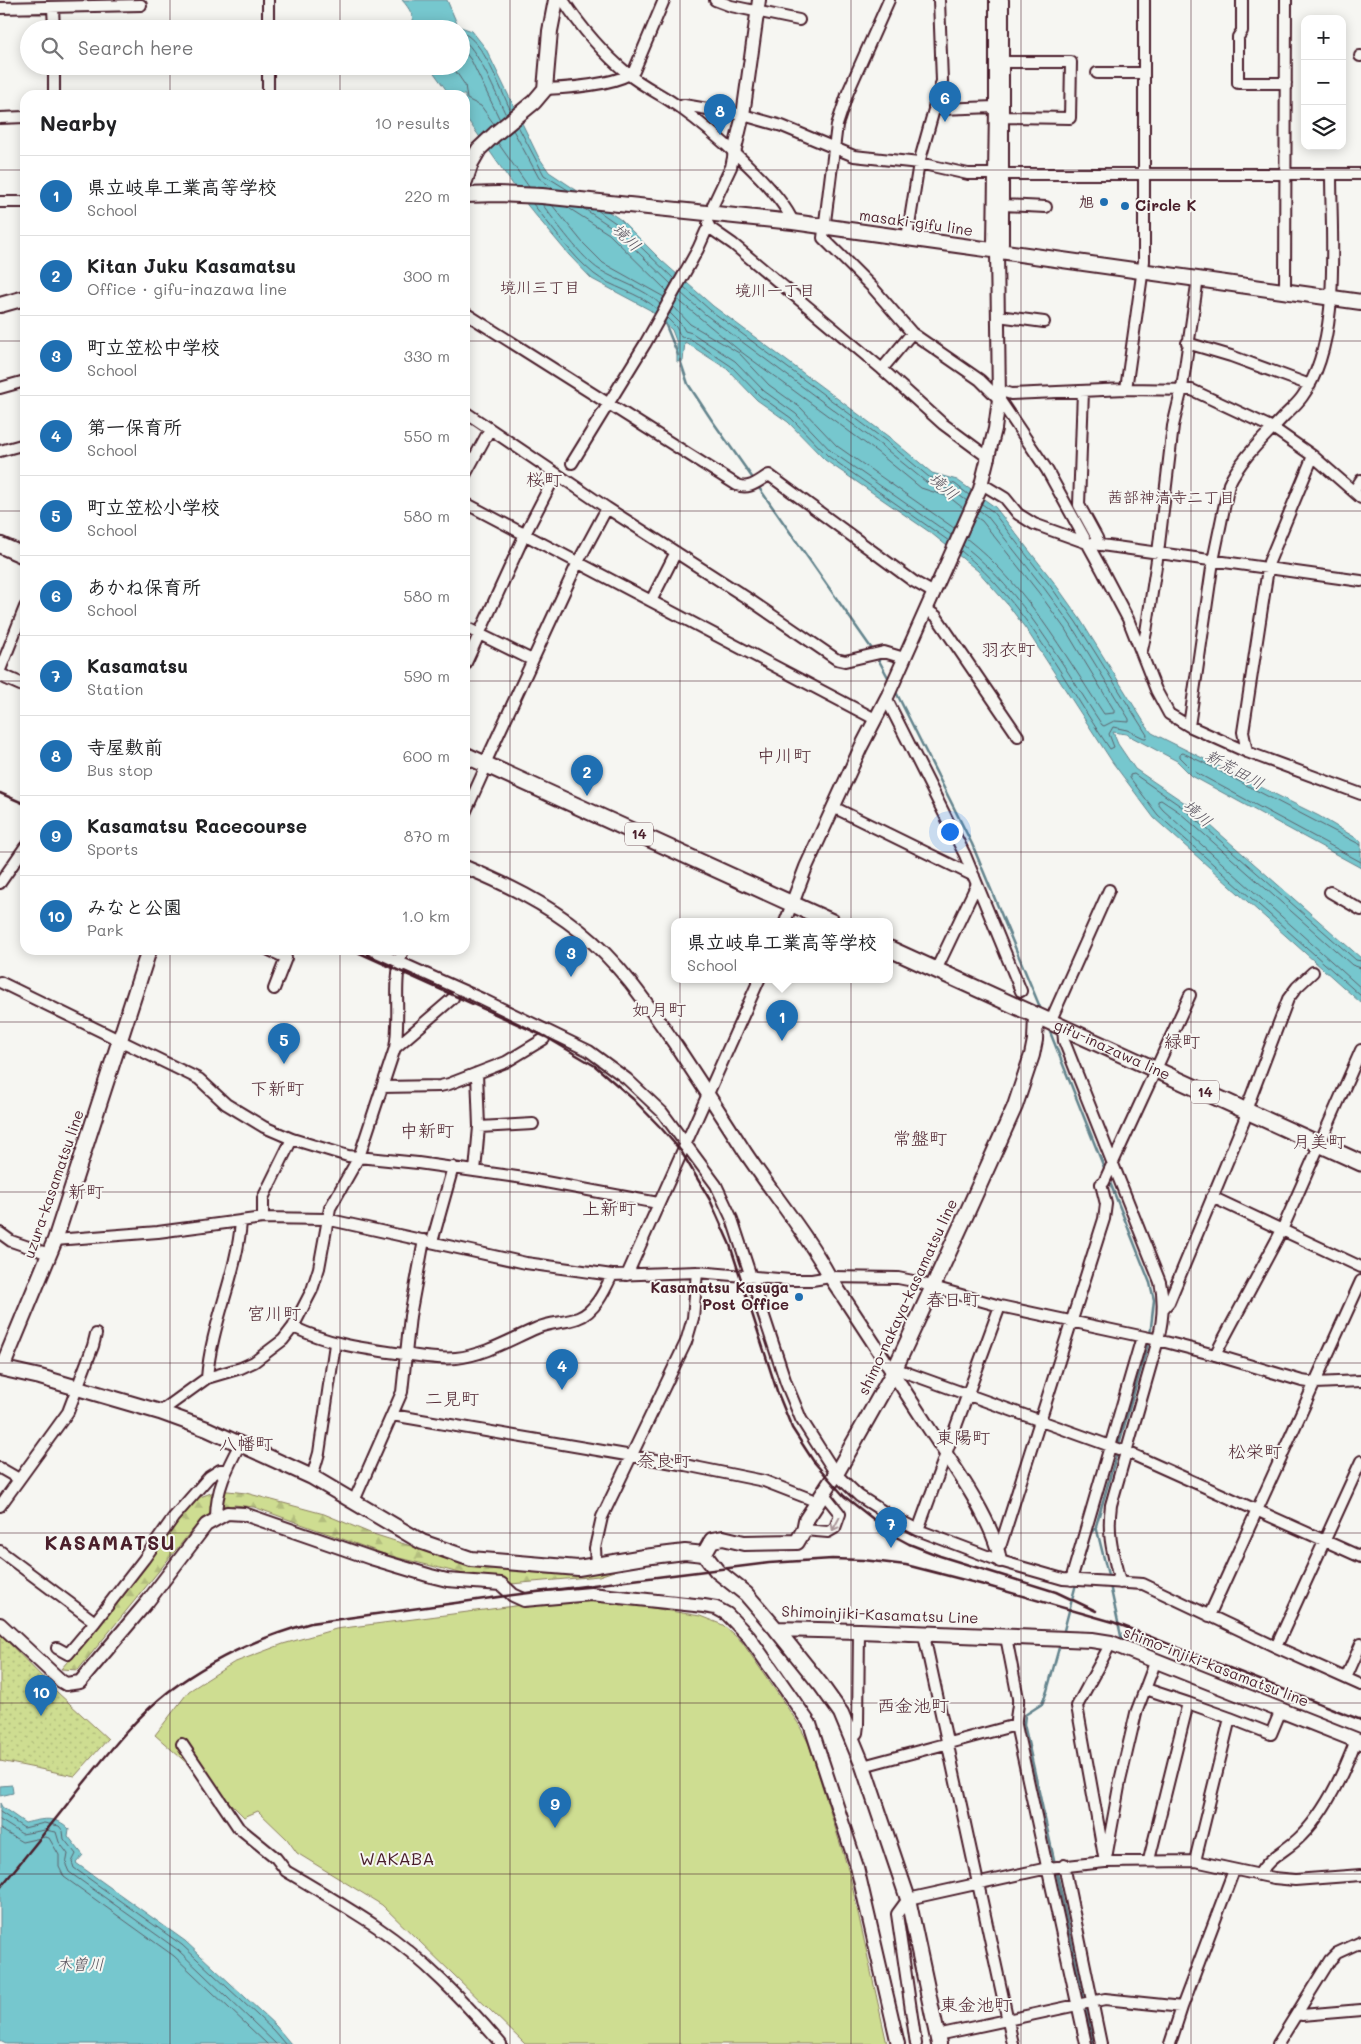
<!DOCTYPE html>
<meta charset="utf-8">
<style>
:root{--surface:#fff;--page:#f2f2f2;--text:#202124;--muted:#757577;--line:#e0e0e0;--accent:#1f6fb2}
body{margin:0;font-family:Mali,"Klee One",sans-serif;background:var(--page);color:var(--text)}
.controls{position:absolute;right:15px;top:15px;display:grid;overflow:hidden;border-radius:10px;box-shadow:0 2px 12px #0003}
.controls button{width:45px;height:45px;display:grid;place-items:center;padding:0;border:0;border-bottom:1px solid var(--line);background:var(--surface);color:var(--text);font:25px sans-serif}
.you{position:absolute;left:949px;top:831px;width:18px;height:18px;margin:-12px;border:4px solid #fff;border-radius:50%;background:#1a73e8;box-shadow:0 0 0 8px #1a73e833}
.badge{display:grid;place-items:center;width:32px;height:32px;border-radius:50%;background:var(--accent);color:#fff;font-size:16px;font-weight:700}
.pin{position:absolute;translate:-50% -41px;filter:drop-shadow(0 1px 2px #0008)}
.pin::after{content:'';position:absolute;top:26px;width:18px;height:15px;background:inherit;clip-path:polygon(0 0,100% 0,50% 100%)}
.popup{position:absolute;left:671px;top:918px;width:222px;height:65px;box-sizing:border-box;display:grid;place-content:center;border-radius:10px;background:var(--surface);filter:drop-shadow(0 1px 4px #0005);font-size:16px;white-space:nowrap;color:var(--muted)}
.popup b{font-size:19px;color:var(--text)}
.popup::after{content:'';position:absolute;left:50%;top:100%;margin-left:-10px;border:10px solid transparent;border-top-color:var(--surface)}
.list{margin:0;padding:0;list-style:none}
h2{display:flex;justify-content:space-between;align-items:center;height:65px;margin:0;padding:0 20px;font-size:21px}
h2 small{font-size:16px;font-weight:400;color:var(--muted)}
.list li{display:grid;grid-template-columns:32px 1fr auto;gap:15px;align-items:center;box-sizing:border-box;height:80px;padding:0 20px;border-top:1px solid var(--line)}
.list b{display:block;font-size:19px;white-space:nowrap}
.list p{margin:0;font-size:16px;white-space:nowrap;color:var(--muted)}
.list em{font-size:16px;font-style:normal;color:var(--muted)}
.icon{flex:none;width:28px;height:28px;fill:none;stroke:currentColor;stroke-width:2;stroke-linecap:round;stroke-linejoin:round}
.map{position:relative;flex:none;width:1361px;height:2044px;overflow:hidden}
.search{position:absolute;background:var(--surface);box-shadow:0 2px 12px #0003;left:20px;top:20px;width:450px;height:55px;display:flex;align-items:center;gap:12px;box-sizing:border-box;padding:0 18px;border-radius:28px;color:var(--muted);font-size:19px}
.panel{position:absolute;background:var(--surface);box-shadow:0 2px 12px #0003;left:20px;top:90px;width:450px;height:865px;border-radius:15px}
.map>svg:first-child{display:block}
.forest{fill:url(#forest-firs);stroke:#8c7e5e}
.park{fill:url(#park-dots);stroke:#8c7e5e}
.pitch{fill:#cedd91;stroke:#8c7e5e}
.water{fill:#76c7ce;stroke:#64848d}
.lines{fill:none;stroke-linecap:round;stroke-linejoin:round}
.shore{stroke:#5c626c;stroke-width:1}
.stream{stroke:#64848d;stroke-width:2.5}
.minor-casing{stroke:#4a1f2b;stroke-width:14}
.tertiary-casing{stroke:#4a1f2b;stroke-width:16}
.secondary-casing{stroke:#4a1f2b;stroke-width:18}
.primary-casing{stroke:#4a1f2b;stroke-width:19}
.minor{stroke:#f6f6f2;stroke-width:10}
.tertiary{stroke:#f6f6f2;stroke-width:12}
.secondary{stroke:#f6f6f2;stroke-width:14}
.primary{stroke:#f6f6f2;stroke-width:15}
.rail{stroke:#4a1f2b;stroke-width:2.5}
.oneway{stroke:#a99598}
.grid{fill:none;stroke:#4a1f2b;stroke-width:1;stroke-opacity:0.55}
.poi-dot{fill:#1f6fb2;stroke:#f6f6f2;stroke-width:2}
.labels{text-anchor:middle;stroke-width:4;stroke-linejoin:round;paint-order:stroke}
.shield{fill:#f6f6f2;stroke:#7e6067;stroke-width:1}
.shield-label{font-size:14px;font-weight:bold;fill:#4a1f2b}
.poi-label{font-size:15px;font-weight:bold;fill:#4a1f2b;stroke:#f6f6f2;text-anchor:end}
.street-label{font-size:15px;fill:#4a1f2b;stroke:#f6f6f2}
.water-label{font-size:16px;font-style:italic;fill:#57515c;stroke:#f6f6f2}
.neighbourhood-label{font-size:16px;fill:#4a1f2b;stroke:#f6f6f2}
.quarter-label{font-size:18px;fill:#4a1f2b;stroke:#f6f6f2}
.district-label{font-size:20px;font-weight:bold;letter-spacing:1px;fill:#4a1f2b;stroke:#f6f6f2}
</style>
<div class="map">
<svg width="1361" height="2044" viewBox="0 0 1361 2044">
<defs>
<pattern id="forest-firs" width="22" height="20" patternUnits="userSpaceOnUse" patternTransform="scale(1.25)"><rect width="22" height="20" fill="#cedd91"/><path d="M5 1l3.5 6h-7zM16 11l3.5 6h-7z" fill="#b2bd7d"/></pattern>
<pattern id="park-dots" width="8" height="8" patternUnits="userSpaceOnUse" patternTransform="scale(1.25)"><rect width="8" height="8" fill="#cedd91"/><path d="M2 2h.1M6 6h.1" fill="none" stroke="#b2bd7d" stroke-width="1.8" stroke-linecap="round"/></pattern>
</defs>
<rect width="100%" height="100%" fill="#f6f6f2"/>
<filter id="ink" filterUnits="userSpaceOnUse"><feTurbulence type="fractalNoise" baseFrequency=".02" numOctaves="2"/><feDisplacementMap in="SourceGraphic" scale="10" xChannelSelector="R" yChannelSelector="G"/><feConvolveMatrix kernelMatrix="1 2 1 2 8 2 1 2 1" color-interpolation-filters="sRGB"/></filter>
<g filter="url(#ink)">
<path class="forest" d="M219,1490l27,3 78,21 46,19 97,31 165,1 -33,11 -88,8c-13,-7 -24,-10 -39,-8l-85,-21 -133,-48 -20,-2 -32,13 -124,152 -17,-1 45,-52 89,-118z"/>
<path class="park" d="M0,1634l57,58 51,47 -33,37 -75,-15z"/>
<path class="pitch" d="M569,1599l72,7 59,10 23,9 19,17 56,81 11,21 40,128 38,172h-362l-143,-139 -85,-52 -10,-14 -29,-28 -14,6 -29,-29 -60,-53 34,-44 44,-28 50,-19 53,-15z"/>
<path class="water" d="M402,0h45l11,26 14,5 14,18 52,107 11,16 72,48 41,41 51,45 176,131 43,36 25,7 38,27 58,74 27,38 67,108 5,6 167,83 42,25v27l-169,-92 -15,-15 -51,-27 -13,-2 5,12 17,25 50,34 176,155v45l-207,-185 -41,-55 -87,-134 -18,-24 -30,-34 -47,-38 -106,-73 -37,-38 -31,-22 -30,-31 -42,-27 -2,19 -6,1v-19l-5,-13 -22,-20 -58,-31 -23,-24 -41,-49 -63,-90v-21h-15l-21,-29h32v-37h-47c0,-13 -4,-20 -12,-29z
M12,1785l1,8 -13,3v-10z
M0,1803l2,4 23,16c17,-4 31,-8 44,6l-1,7 15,19 -7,8 109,78 91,85 15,18h-285l-6,-3z"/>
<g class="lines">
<path class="shore" d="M461,32c23,8 39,57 50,79
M461,39c15,5 37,60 45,76
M461,47l10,13 29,60
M452,66l13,19 2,14 14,7 13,18
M518,126l26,49 24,15
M513,130l26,48 15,11
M498,143l31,44
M533,204c19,23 37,50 61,70 16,13 46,19 63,35
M542,204c13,17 41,56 58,66 19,12 44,18 60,34
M552,205l31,38 20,20 61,34
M567,207l42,27 58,57
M583,208l30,20 58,56
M597,210l20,14 57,55
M684,287l26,23 176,131 43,36 26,7 14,11
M681,293l25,22 176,131 44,36 26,8 15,11
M677,299l63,52 137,101 44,36 28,9 14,11
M673,306l17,18 49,29 30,32 32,23 36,38 117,82
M670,313l11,11 4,7 7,2 43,28 29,30 32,23 36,38 119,83
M667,318l9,9 5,10 8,1 42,28 29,30 31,22 37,38 121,85
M966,538c61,48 96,113 138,176l10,-1v-3l-49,-81 -26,-36 -57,-72 -6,-4
M963,545c61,48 97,117 139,180l2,1 10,-5 15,1v-3l-58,-94 -27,-37 -57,-72 -8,-6
M961,551c65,52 102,129 149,198l4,-2 -5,-13 4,-7 14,3 17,8h2l1,-3 -71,-113 -27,-38 -57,-73 -10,-7
M1361,845l-159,-83 -19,-9 -3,1v3l15,15 166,90
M1361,961l-5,-1 -174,-153 -48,-33 -4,1v3l28,37 203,181
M1361,968l-9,-3 -173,-153 -18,-12 -3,1v3l5,6 198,178
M0,1812l24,16 20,-5 15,3 4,5 1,8 12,15 -4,8 2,6 108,77 91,85 12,14
M0,1820l22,14 23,-4 11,2 3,10 9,12 -2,11 3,7 109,78 98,94
M0,1829l22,13 23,-5 4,1 10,17v12l5,10 110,79 93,88"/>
<path class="stream" d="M665,323l13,32
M680,360l8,24 23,35 43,61
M757,485l117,167
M877,657l13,24
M895,690l77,154 70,168
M1048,1027l57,143
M1109,1180l41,103 4,17 -4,36
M1118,1447l31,-106
M1078,1576l13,-43 5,-6
M1109,1579l-13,-53 21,-74
M1110,1585l11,51 6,8
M1063,1634l13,-50
M1055,1864l-31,-140 1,-9 17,-11 5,-13 13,-47
M1056,1869l28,132
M1085,2006l8,38"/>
<g class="minor-casing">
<path id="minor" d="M563,0c17,26 41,54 65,74 16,13 35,21 51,33 32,23 99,80 114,115
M715,0l16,6 68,14
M889,0l-41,92 -11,33 -14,113 50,50 39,45 68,47 19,19 48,71 54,98 27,51 28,71 13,24 20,12 58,26 114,42
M1242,0v31l-4,6v46h48
M0,8l141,-3
M53,8l1,21
M268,29v-29
M1360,56h1
M54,66v29
M1097,73h47
M545,89c23,-1 72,-4 89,-18l30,-71
M268,95v-29
M679,107l5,-2 59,10 39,11 72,30 65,7 49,11h393
M934,107l6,2 55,-2 -2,136 4,8 6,-7v-244
M995,107v-107
M1003,117l67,1 1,-56h-68
M0,118l25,-1
M0,202h25
M713,205l18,-38 3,-14
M1003,205l43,2
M708,224l2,4 23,16 149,125 61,55 46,34
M907,238l12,-75 23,-82 -3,-81
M1285,291l1,-291
M465,313l272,172c13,5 21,-4 32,-10l144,106 21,12
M998,316l46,6
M1187,343l44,13 79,29
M882,369l30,-36
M0,388l25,-7
M1126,389l18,-128v-261
M998,390l13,4 115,-5 66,1 81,38 40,28 48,42
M1083,391l-4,114 18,33 2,7
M465,412l142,96 140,90 89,61 9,2 39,-9 20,6
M0,451l25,-7
M572,463l73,-119 53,-95 8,-18 4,-3
M465,475l25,-46
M982,484l23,14 13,16 16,10 53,19 274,38
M1354,491l7,-11
M465,503l410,216
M651,601l25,-49
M926,609l10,7 82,120
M465,627l67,33
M1142,650l4,-18 12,-79 15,-127 9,-38 16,-110
M465,665l60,-131 31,-60
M0,670l25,-63
M886,698l79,157 56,136
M1189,726l24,-165 16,-77c12,-26 36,-47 55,-68 6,-6 13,-12 18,-19 40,-55 29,-157 29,-223
M1247,752l-4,-20 26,-170 44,-106
M833,807l141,69
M465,813l18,-40 5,-16 90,-195 29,-54
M0,883l25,-36
M1330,892l31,18
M785,922l7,-18
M269,950l17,8 -12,31
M372,950l110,49 107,52 38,28 35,33 54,73 16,34 54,164 15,36 35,55 23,22 30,19 29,15 82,31 63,18 80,5 133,63 85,38
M936,970l41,-86
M0,982l199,97 27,25 38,23 28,12 56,17 70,7 106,15 134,25
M1050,1022l59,-132
M1063,1028l1,13 96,241c5,20 3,38 -2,58l-47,165c-4,31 2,48 9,78
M395,1048l58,-50
M382,1087l58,-1 9,-2 57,-22 38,-23
M479,1127l54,-3
M475,1171l4,-44 -2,-54
M1212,1197l149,70
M263,1218v-20l29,-59
M0,1233l11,8 38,13
M55,1240l103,-8 105,-14 63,1 200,44 86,12 85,-3 93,8h22l18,-3 68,1 20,4 15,5 67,19 154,33 61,16 87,26 13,2 46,-2
M432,1242l21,-75
M627,1275l132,-295
M1163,1309l6,-7 75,-181 5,-19 39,-103 9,-12 16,-15
M293,1327c39,18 68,21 110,27 17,2 35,6 53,4 29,-3 55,-19 81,-30 13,-6 28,-5 41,-10 17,-6 27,-28 34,-43
M1215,1355l67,-125 79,-180
M893,1373l9,-2 225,81 234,105
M207,1378c4,-54 30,-103 34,-156
M160,1412l47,-34 34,-10 13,-6 29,-22 10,-13 19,-37 7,-22 11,-60 29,-51 36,-109c6,-32 -3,-67 8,-98
M392,1415l293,50 79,16 54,21
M0,1468l19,11
M312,1477l7,-24 16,-109
M354,1501l48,-109 8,-76 14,-76
M0,1506l68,-94 25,-66 3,-12
M216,1517c0,-27 11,-49 24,-73
M804,1530l24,2 7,-4 5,-14 -16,-20
M918,1530l82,-224
M997,1548l4,-4 103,-325 2,-15 -5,-20 3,-2 86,-187
M0,1551l95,71 -27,32 -11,-6
M596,1565l-1,-17 7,-31 84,-175 7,-24 4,-46
M1071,1580l71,-243
M1209,1616l152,-335
M95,1622l49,-63 29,-41 36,-41 11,-7h6
M926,1633l-1,7 88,404
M1006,1637l12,61c1,10 -3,17 -2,27l70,319
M1276,1647l85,-186
M1346,1678l15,-34
M1146,1689l42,14
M852,1738l5,-5 1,-8 1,-94
M182,1744l56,83 38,31 10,13c30,18 61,36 91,56 47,32 87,74 124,117
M863,1766l153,-41
M1106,1858l14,-77 16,-68 20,-53
M1149,1860l39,-157 42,15
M1195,1861l35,-143 41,16 10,-24
M1105,1862l-28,-156 34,-63
M1064,1865l37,179
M1259,1875c9,-18 29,-25 42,-39 24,-24 43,-64 55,-96
M1298,2014l4,1 59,-5
M937,2035l168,-36 77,8
M916,2044l-19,-130 11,-15 140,-31 57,-6 90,-1 79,17 21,2 66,-5
M1170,2044l12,-37 52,-137
M1278,2044l52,-84 7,-7 24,-11"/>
</g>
<g class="tertiary-casing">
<path id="tertiary" d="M734,153l9,-38 16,-115
M0,675l25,11
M465,867c41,17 80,36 115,64 40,32 68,74 97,116 23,35 46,70 68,105 28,42 61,81 85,125 34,51 67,102 100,153 22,33 65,93 70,131
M792,904l14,-37 55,-120 27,-52 92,-206 15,-60 4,-30 -2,-148
M0,1624l61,57 5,3 14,-2 68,-81 58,-76 21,-12 17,1 127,44 60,18 16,4 54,4 12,11 11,5 67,-6 113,12 12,2 11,6 22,23 61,87 47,143 41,177"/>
</g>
<g class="secondary-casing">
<path id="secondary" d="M465,181l6,-18 8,-14 16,-15 39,-32 11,-13 5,-58 6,-31
M465,195l33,-1 44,2 251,26 568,80
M0,305l25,-7
M0,1368l40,9 120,35 47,17 105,48 110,65 49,17 107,9 66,-11 41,-5 19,2 13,17 29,23 30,35 45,56 20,28 22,53 45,133 31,145
M2,1368l53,-128 94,-290
M704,1554l8,-14 11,-2 21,5 53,-1 7,-12 2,-10 30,-46 57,-101 72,-156 50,-111 17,-51 3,-15 1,-24
M776,1629l83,2 233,9 19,3 250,99"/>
</g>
<g class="primary-casing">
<g id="primary">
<path d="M0,545l25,11"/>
<path d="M465,755l367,167"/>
<path id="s1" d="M890,949l471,214"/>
</g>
</g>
<use href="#minor" class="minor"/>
<use href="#tertiary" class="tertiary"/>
<use href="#secondary" class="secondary"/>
<use href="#primary" class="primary"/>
<path class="rail" d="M0,793l25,11
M353,950l193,87 49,29 38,33 28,29 20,23 29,49 20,45 47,146 15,37 22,34 30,34 52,41 13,7 31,12 116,36 40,19
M0,1888c28,-35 56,-69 83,-104 26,-32 52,-66 85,-92 42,-32 92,-55 143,-69l202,-28 256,-32 63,-4 31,1 43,5 78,20 129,37 248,98"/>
</g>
<defs><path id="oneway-shaft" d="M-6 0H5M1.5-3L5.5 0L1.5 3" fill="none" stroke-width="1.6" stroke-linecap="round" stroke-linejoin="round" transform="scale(1.25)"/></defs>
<use class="oneway" href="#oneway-shaft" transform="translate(836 1524) rotate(118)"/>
</g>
<path class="grid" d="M170,0v29M340,0v29M510,0v2044M680,0v2044M851,0v2044M1021,0v2044M1191,0v2044M170,66v29M340,66v29M0,170h25M465,170h896M0,341h25M465,341h896M0,511h25M465,511h896M0,681h25M465,681h896M0,852h25M465,852h896M170,950v1094M340,950v1094M0,1022h1361M0,1192h1361M0,1363h1361M0,1533h1361M0,1703h1361M0,1874h1361"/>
<g class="poi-dot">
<circle cx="1104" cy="202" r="5"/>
<circle cx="1125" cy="206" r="5"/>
<circle cx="799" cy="1297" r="5"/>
</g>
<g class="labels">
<g class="shield">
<rect x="625" y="822.5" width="28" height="23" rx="4"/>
<rect x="1191" y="1080.5" width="28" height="23" rx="4"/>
</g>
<g class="shield-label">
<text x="639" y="839">14</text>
<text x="1205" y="1097">14</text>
</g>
<g class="poi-label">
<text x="1094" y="207">旭</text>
<text x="1135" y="211" text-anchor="start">Circle K</text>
<text x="789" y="1293">Kasamatsu Kasuga<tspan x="789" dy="17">Post Office</tspan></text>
</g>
<g class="street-label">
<text transform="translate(916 223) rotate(8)" y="5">masaki-gifu line</text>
<text dy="5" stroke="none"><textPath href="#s1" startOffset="244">gifu-inazawa line</textPath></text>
<text transform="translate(54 1184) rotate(-71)" y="5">uzura-kasamatsu line</text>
<text transform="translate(908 1297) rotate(-65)" y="5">shimo-nakaya-kasamatsu line</text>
<text transform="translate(880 1615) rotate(2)" y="5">Shimoinjiki-Kasamatsu Line</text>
<text transform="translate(1216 1667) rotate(21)" y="5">shimo-injiki-kasamatsu line</text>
</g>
<g class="water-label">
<text transform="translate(627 237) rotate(44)" y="6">境川</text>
<text transform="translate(944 486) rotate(41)" y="6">境川</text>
<text transform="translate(1235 769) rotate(29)" y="6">新荒田川</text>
<text transform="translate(1198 813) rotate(41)" y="6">境川</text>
<text x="80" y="1970">木曽川</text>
</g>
<g class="neighbourhood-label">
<text x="540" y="293">境川三丁目</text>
<text x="775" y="296">境川一丁目</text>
<text x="1171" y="503">茜部神清寺二丁目</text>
</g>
<g class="quarter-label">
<text x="544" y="486">桜町</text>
<text x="1008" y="656">羽衣町</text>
<text x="784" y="762">中川町</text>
<text x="659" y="1016">如月町</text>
<text x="1182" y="1048">緑町</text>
<text x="277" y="1095">下新町</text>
<text x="427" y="1137">中新町</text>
<text x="920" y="1145">常盤町</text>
<text x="1319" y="1148">月美町</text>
<text x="86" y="1198">新町</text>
<text x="609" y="1215">上新町</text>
<text x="953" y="1306">春日町</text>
<text x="274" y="1320">宮川町</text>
<text x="452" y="1405">二見町</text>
<text x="963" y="1444">東陽町</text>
<text x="246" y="1450">八幡町</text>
<text x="1255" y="1458">松栄町</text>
<text x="664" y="1467">奈良町</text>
<text x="913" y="1712">西金池町</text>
<text x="397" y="1865">WAKABA</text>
<text x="976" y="2011">東金池町</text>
</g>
<g class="district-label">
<text x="110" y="1550">KASAMATSU</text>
</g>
</g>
</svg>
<div class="controls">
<button>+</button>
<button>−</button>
<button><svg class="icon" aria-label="layers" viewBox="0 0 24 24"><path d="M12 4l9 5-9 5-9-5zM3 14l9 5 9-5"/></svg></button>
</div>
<div class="you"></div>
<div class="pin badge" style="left:782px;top:1041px">1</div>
<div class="popup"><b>県立岐阜工業高等学校</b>School</div>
<div class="pin badge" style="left:587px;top:796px">2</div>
<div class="pin badge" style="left:571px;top:977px">3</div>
<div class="pin badge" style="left:562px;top:1390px">4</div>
<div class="pin badge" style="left:284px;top:1064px">5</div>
<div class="pin badge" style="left:945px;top:122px">6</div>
<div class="pin badge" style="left:891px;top:1548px">7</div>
<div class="pin badge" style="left:720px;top:135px">8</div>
<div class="pin badge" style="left:555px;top:1828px">9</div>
<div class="pin badge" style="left:41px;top:1716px">10</div>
<div class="search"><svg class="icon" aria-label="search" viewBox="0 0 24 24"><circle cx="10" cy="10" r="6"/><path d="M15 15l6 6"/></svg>Search here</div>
<section class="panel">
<h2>Nearby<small>10 results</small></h2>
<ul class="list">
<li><span class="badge">1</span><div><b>県立岐阜工業高等学校</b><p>School</p></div><em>220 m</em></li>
<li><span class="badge">2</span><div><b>Kitan Juku Kasamatsu</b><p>Office · gifu-inazawa line</p></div><em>300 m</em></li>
<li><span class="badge">3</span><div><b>町立笠松中学校</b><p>School</p></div><em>330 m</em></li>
<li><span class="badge">4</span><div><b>第一保育所</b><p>School</p></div><em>550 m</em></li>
<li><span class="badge">5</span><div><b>町立笠松小学校</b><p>School</p></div><em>580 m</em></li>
<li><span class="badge">6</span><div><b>あかね保育所</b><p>School</p></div><em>580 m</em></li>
<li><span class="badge">7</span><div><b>Kasamatsu</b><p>Station</p></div><em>590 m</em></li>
<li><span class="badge">8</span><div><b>寺屋敷前</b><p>Bus stop</p></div><em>600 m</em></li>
<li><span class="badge">9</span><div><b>Kasamatsu Racecourse</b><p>Sports</p></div><em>870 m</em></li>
<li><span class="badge">10</span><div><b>みなと公園</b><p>Park</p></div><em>1.0 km</em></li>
</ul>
</section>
</div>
